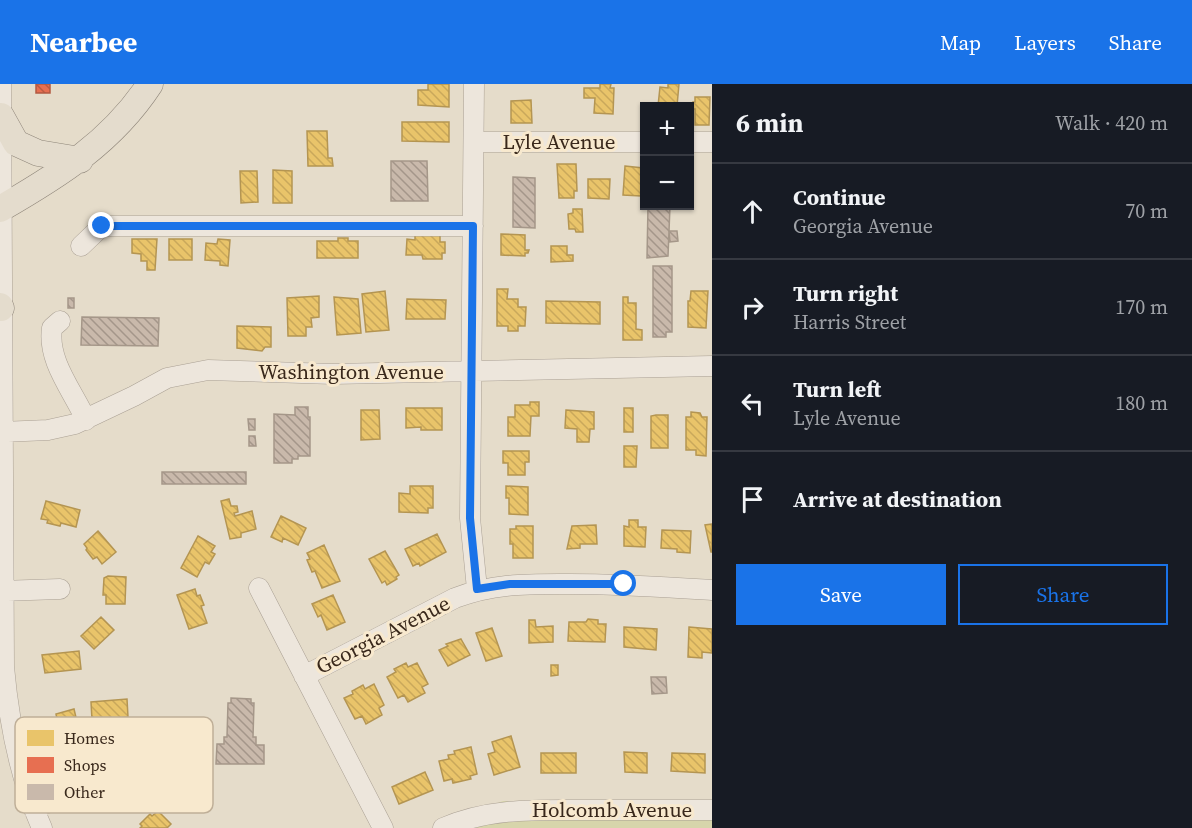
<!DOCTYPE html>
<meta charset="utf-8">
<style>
:root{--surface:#171b24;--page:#242831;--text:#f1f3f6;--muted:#9ea1a6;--line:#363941;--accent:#1a73e8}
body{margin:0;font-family:"Source Serif 4",serif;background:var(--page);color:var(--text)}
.controls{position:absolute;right:18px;top:18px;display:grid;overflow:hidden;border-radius:0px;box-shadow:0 2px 4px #0004}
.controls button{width:54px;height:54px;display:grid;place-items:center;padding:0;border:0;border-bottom:2px solid var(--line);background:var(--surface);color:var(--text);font:30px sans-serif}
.stop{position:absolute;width:18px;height:18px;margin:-14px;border:4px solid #1a73e8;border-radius:50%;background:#fff}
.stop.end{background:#1a73e8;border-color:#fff;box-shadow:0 2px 6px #0008}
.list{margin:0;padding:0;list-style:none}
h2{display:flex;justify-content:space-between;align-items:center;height:78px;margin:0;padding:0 24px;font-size:26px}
h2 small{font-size:20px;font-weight:400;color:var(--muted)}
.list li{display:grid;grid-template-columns:39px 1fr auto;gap:18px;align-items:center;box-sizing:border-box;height:96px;padding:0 24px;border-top:2px solid var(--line)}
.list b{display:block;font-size:22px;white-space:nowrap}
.list p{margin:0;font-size:20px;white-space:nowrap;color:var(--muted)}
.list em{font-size:20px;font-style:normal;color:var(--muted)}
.actions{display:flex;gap:12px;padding:18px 24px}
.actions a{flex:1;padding:14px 0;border:2px solid var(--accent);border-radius:0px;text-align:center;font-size:21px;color:var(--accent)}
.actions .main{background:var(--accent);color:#fff}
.icon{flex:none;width:33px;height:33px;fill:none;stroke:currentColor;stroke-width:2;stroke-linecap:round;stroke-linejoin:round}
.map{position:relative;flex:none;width:712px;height:744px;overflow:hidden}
header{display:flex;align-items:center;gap:36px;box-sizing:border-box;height:84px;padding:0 30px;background:var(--accent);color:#fff}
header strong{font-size:28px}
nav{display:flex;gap:33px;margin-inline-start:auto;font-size:21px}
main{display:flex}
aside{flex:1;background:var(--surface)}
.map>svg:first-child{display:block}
.grass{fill:#d7d5ab}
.homes{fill:url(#homes-back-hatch);stroke:#b49552;stroke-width:1.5}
.shops{fill:url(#shops-back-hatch);stroke:#b35a41;stroke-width:1.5}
.building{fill:url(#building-back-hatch);stroke:#a59789;stroke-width:1.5}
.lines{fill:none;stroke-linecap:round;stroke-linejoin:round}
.minor-casing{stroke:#aaa094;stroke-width:21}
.major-casing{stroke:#8f867a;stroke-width:27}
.minor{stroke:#ede6dc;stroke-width:20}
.major{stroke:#e4dccd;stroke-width:26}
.route{stroke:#1a73e8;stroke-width:8}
.labels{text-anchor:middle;stroke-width:6;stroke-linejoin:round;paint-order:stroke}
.street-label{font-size:21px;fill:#39281b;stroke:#f8e9ce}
.key{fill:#f8e9ce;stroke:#bfaf98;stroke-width:1.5}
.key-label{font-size:16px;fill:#39281b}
</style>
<header>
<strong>Nearbee</strong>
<nav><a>Map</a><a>Layers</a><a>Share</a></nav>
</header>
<main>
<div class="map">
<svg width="712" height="744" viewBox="0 0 712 744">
<defs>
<pattern id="homes-back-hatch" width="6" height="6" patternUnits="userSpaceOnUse" patternTransform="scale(1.5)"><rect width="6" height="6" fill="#e9c46a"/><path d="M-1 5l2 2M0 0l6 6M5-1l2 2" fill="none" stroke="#c9a85b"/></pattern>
<pattern id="shops-back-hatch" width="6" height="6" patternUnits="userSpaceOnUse" patternTransform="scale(1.5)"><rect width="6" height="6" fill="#e76f51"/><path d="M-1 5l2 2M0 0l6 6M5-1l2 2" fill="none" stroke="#bc5b42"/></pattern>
<pattern id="building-back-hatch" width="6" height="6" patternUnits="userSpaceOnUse" patternTransform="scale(1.5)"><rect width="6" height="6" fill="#c9b9ab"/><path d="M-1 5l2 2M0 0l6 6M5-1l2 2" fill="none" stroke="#a4968a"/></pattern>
</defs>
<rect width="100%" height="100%" fill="#e5dcca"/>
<path class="grass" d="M503,717l209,9v18h-278z"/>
<path class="homes" d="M428,0h21v23l-31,-2v-15h10z
M600,0h11l-1,4h4l-1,26 -19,-1 1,-15h-11v-10h16z
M668,0h11l-2,22h-19l2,-19 8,1z
M695,13h15l-1,28h-14v-16h-2v-7h2z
M531,16l1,23h-21v-22z
M402,38h47v20l-47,-1z
M307,47h20l1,27h4l1,8h-25z
M557,80h19l1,27h-3v7h-15z
M625,82l18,2 -2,28 -18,-1z
M273,86l19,1v32h-19z
M240,87h17l1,31 -17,1z
M588,95h22l-1,20 -21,-1z
M573,125h9l1,23h-7l-1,-3h-6l-1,-15 5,-1z
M415,150l25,1v7h5v11h-3v6h-19l-1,-4h-16l1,-16 8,1z
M501,150l24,1v15h4l-1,3h-3v3l-24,-1z
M338,154h10v3h10v17h-41v-17h21z
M132,155h25l-2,31h-8v-9h-6v-7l-9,-1z
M169,155h23v21h-23z
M218,155l12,1 -2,26 -8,-1v-4l-15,-1 1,-17 11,1z
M551,162h16v9h6v6l-22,1z
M497,205h11l-1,10h11v8h8l-1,19h-7v5h-10v-5h-11z
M385,207l4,39 -23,2 -4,-38z
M691,207h17l-2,37 -18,-1v-26h2z
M319,212v21l-8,1 1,9h-6v9h-18l-1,-38z
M334,213l24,2 3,34 -24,2z
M623,213h5v6h8v26l6,1v10h-19z
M407,215l39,1 -1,19h-39z
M546,217l54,1v22l-54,-1z
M237,242l34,1v20h-6l-3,4 -25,-3z
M530,318h9v14h-8l-1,20h-22v-19h7v-12h15z
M406,324h36v22h-21v-3l-15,1z
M624,324h9v24h-9z
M361,326h18l1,29 -19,1z
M566,326l28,2v17h-4l-1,13h-12v-13l-12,-1z
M691,328l9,1 2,4h5l-1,39 -10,-1v-5h-10v-33h5z
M656,331h12v33h-17v-32z
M624,362h13l-1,21h-12z
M503,367h26v11h-4v13h-17v-12h-5z
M410,402h23v22h-5v5l-29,-1v-19l11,1z
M506,402l22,1v28l-19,-1v-16h-3z
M229,415l2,7h6l1,6 -4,1 1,3 17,-5 4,18 -15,4v4l-11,2 -9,-38z
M46,417l34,9 -4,17 -15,-4 -1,3 -13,-3 1,-3 -7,-1z
M281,432l25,12 -8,17 -15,-7 -1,4 -11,-5z
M629,436h9v7h8l-1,20 -21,-1v-20l5,1z
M712,440v28h-1l-6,-27z
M596,441l1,19h-17v4l-13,1 5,-23z
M516,442h17v32h-20v-14h-3v-15h6z
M662,446l29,1 -1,22 -13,-1v-3l-16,-1z
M98,447l18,21 -14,12 -5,-7 -4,2 -7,-9 1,-2 -3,-4z
M437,450l9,18 -26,14 -1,-3 -6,3 -8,-17z
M198,452l17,10 -4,6 4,2 -6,10 -4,-2 -8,15 -16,-9z
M324,461l16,36 -18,7 -7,-17 -3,1 -5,-12 3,-1 -3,-6z
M385,467l14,24 -3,2 1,2 -10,6 -2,-4 -3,2 -13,-24z
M108,492l18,1 -1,27h-19v-9h-3l1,-17z
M195,505l2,7 3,-1 4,10 -3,1 6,17 -18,6 -12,-34z
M333,511l12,27 -18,8 -6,-15 -3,2 -6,-13z
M101,533l13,13 -20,19 -13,-13z
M588,535l10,1v4h8l-1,18 -37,-1 1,-19h17z
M529,536h6l1,7 17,-1v16l-24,1z
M624,543l33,2 -1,21 -32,-3z
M689,543l23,2v24l-10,-1v6l-14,-1z
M492,544l10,28 -16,5 -10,-28z
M461,555l9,16 -22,11 -9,-16 9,-4 -2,-2z
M79,567l2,18 -36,4 -3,-18z
M406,579l2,4 9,-4 11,21 -6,3 3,6 -17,9 -4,-7 -6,3 -11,-21 9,-5 -2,-3z
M551,581h7v10l-7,1z
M374,600l10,21 -5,3 3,7 -16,9 -4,-8 -7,3 -11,-21 9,-4 -1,-3 11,-6 2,4z
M127,615l1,18 -36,3 -1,-18z
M74,625l8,34 -23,8 -4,-19 4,-3 -3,-15z
M511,652l9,31 -26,8 -6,-21 7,-2 -3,-10z
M471,663l6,27 -7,2 1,3 -18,4 -1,-4 -8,2 -5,-20 10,-2 -1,-4 7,-1 -1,-3z
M624,668l23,1v20l-22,-1z
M541,669h35v20h-35z
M672,669l33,1v19l-34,-2z
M425,688l8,18 -34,14 -7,-17z
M158,727l13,13 -4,4h-27l2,-2 -2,-2 10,-10 2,2z"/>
<path class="shops" d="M36,0h14v9h-14z"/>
<path class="building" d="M391,77h36l1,40h-37z
M513,93l22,1v50l-22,-1z
M648,122h22l-2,50 -21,2z
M669,147h8l1,10 -8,1z
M653,182h19v66h-6v5h-13z
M68,214h6v10h-6z
M82,233l77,1 -1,28 -77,-1z
M295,323h13v10h2v39h-12v3h-6v4h-18v-49l21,1z
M248,335h7v11h-6z
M249,352h6l1,10h-7z
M162,388h84v12h-84z
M651,593h15l1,16 -15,1z
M231,614l20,1v4h3l-1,34h3v8h8v19h-48l1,-20h7v-7h3l1,-34h3z"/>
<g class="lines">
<g class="minor-casing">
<path id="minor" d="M1,0l3,583c5,56 15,110 38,161
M474,0l-4,434 7,71
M474,58h170
M690,58h22
M81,162l21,-20h371
M60,237l-8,7c-5,33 21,63 34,92
M2,348l46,-2 27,-6 59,-28 33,-18 41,-8 125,4 379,-8
M259,504l124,240
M0,507l60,-2
M304,592l151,-78c39,-15 73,-14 114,-14 48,0 95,3 143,6
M33,724l79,-28
M443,744c47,-21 98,-18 149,-18 40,0 80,0 120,0"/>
</g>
<g class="major-casing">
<path id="major" d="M1,32l15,27 22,10 42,7
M0,125c59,-34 112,-67 150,-125
M0,222l1,2"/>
</g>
<use href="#minor" class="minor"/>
<use href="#major" class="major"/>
</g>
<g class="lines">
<path class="route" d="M102,142h371l-3,292 7,71 33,-5h114"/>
</g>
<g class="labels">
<g class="street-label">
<text x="559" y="65">Lyle Avenue</text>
<text x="351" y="295">Washington Avenue</text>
<text transform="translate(383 551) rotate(-27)" y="7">Georgia Avenue</text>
<text x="612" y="733">Holcomb Avenue</text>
</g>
</g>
<rect x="15" y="633" width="198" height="96" rx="9" class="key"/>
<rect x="27" y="646" width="27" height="16" fill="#e9c46a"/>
<rect x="27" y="673" width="27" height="16" fill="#e76f51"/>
<rect x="27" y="700" width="27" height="16" fill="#c9b9ab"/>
<g class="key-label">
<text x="64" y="660">Homes</text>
<text x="64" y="687">Shops</text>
<text x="64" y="714">Other</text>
</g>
</svg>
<div class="controls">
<button>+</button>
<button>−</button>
</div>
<div class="stop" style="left:624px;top:500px"></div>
<div class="stop end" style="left:102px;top:142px"></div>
</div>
<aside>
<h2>6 min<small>Walk · 420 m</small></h2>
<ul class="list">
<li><svg class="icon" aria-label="ahead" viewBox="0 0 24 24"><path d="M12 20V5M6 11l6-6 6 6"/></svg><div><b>Continue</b><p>Georgia Avenue</p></div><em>70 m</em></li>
<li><svg class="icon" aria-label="right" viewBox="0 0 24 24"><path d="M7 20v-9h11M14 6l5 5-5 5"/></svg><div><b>Turn right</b><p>Harris Street</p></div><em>170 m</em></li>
<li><svg class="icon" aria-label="left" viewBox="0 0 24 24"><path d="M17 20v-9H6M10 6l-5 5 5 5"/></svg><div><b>Turn left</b><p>Lyle Avenue</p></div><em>180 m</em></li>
<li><svg class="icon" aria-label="arrive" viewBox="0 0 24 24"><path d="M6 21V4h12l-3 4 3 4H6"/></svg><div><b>Arrive at destination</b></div></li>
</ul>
<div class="actions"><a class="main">Save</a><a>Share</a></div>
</aside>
</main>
